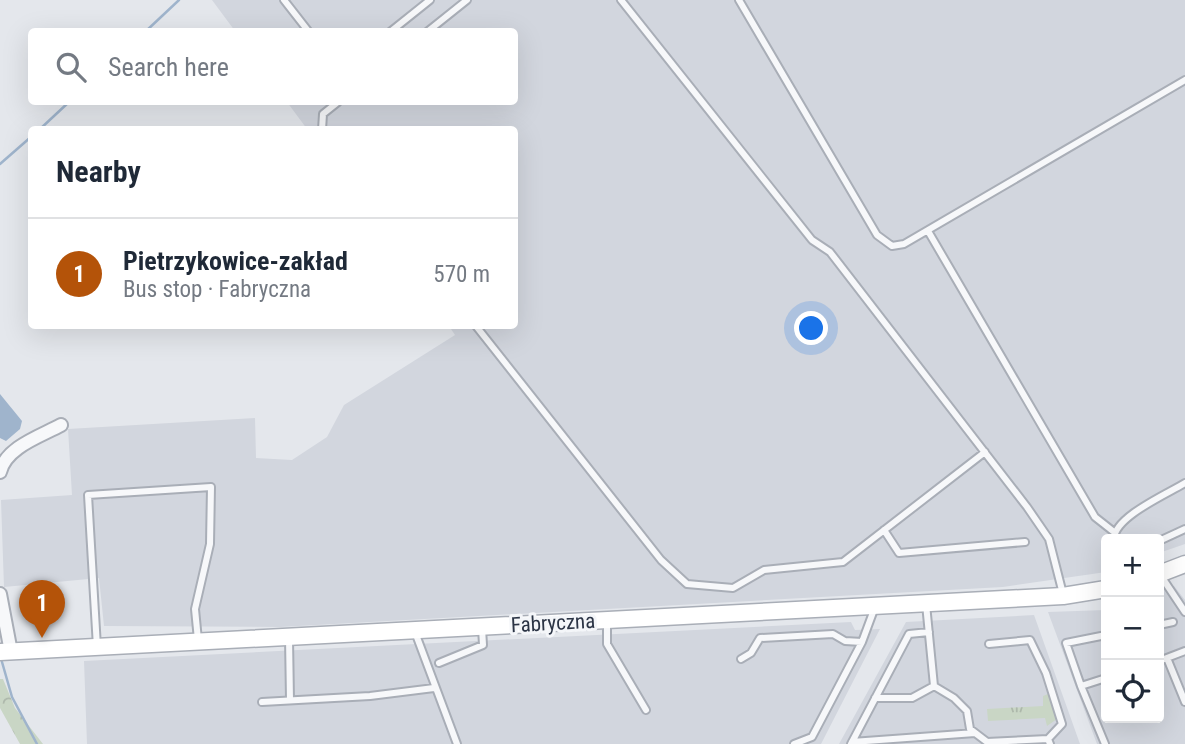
<!DOCTYPE html>
<meta charset="utf-8">
<style>
:root{--surface:#fff;--page:#f2f2f3;--text:#1f2937;--muted:#747a83;--line:#e0e1e3;--accent:#b45309}
body{margin:0;font-family:"Roboto Condensed",sans-serif;background:var(--page);color:var(--text)}
.controls{position:absolute;right:21px;bottom:21px;display:grid;overflow:hidden;border-radius:7px;box-shadow:0 7px 28px #0002}
.controls button{width:63px;height:63px;display:grid;place-items:center;padding:0;border:0;border-bottom:2px solid var(--line);background:var(--surface);color:var(--text);font:35px sans-serif}
.you{position:absolute;left:812px;top:329px;width:24px;height:24px;margin:-18px;border:5px solid #fff;border-radius:50%;background:#1a73e8;box-shadow:0 0 0 10px #1a73e833}
.badge{display:grid;place-items:center;width:46px;height:46px;border-radius:50%;background:var(--accent);color:#fff;font-size:23px;font-weight:700}
.pin{position:absolute;translate:-50% -58px;filter:drop-shadow(0 2px 4px #0008)}
.pin::after{content:'';position:absolute;top:37px;width:24px;height:21px;background:inherit;clip-path:polygon(0 0,100% 0,50% 100%)}
.list{margin:0;padding:0;list-style:none}
h2{display:flex;justify-content:space-between;align-items:center;height:91px;margin:0;padding:0 28px;font-size:30px}
h2 small{font-size:23px;font-weight:400;color:var(--muted)}
.list li{display:grid;grid-template-columns:46px 1fr auto;gap:21px;align-items:center;box-sizing:border-box;height:112px;padding:0 28px;border-top:2px solid var(--line)}
.list b{display:block;font-size:26px;white-space:nowrap}
.list p{margin:0;font-size:23px;white-space:nowrap;color:var(--muted)}
.list em{font-size:23px;font-style:normal;color:var(--muted)}
.icon{flex:none;width:38px;height:38px;fill:none;stroke:currentColor;stroke-width:2;stroke-linecap:round;stroke-linejoin:round}
.map{position:relative;flex:none;width:1185px;height:744px;overflow:hidden}
.search{position:absolute;background:var(--surface);box-shadow:0 7px 28px #0002;left:28px;top:28px;width:490px;height:77px;display:flex;align-items:center;gap:18px;box-sizing:border-box;padding:0 24px;border-radius:7px;color:var(--muted);font-size:26px}
.panel{position:absolute;background:var(--surface);box-shadow:0 7px 28px #0002;left:28px;top:126px;width:490px;height:203px;border-radius:7px}
.map>svg:first-child{display:block}
.built{fill:#d2d6de}
.grass{fill:url(#grass-tufts)}
.forest{fill:url(#forest-crowns)}
.water{fill:#9fb4cc}
.lines{fill:none;stroke-linecap:round;stroke-linejoin:round}
.stream{stroke:#9fb4cc;stroke-width:2.5}
.lane-casing{stroke:#a9aeb7;stroke-width:10}
.street-casing{stroke:#a9aeb7;stroke-width:16}
.secondary-casing{stroke:#a9aeb7;stroke-width:19}
.lane{stroke:#f7f8fa;stroke-width:6}
.street{stroke:#f7f8fa;stroke-width:12}
.secondary{stroke:#fff;stroke-width:16}
.labels{text-anchor:middle;stroke-width:6;stroke-linejoin:round;paint-order:stroke}
.street-label{font-size:21px;fill:#2b3445;stroke:#f4f6f9}
</style>
<div class="map">
<svg width="1185" height="744" viewBox="0 0 1185 744">
<defs>
<pattern id="grass-tufts" width="24" height="20" patternUnits="userSpaceOnUse" patternTransform="scale(1.75)"><rect width="24" height="20" fill="#c9d6c5"/><path d="M3 7l-1-3M5 7V3M7 7l1-3M15 17l-1-3M17 17v-4M19 17l1-3" fill="none" stroke="#adb8ab"/></pattern>
<pattern id="forest-crowns" width="20" height="18" patternUnits="userSpaceOnUse" patternTransform="scale(1.75)"><rect width="20" height="18" fill="#c9d6c5"/><path d="M2 6a3 3 0 1 1 6 0M12 15a3 3 0 1 1 6 0" fill="none" stroke="#adb8ab"/></pattern>
</defs>
<rect width="100%" height="100%" fill="#e4e7ec"/>
<path class="built" d="M212,0h973v544l-26,9v-14h-53v33l-103,15 -723,40 -176,-1 -5,-48 -95,9 -3,-87 71,-5 -4,-66 187,-11 1,40 36,2 35,-23 17,-32 111,-70 -6,-9h65v-196l-207,-1 -20,-27h227v-70l-279,-1z
M1174,586l11,14v144h-88l-49,-132 58,-2v108h53v-127z
M1034,615l46,129h-241l67,-122z
M851,622l4,8 25,-1 -59,115h-734l-3,-83z"/>
<path class="grass" d="M1048,694l9,25 -10,7 -2,-8 -57,3 -1,-12 56,-3v-10z"/>
<path class="forest" d="M0,679h3l12,29 28,36h-23l-20,-36z"/>
<path class="water" d="M0,394l22,27 -2,8 -14,12 -6,-3z"/>
<g class="lines">
<path class="stream" d="M145,32l34,-32
M39,130l30,-28
M0,164l32,-28
M2,662l10,35 25,47"/>
<g class="lane-casing">
<path id="lane" d="M284,0l25,32
M621,0l191,240 18,12 197,255 22,32 14,55
M739,0l138,235 15,11 12,-2 281,-164
M390,32l40,-32
M427,32l40,-32
M322,130l1,-16 15,-12
M928,231l167,286 19,15
M476,326l185,234 26,24 46,4 31,-18 79,-8 142,-110
M884,530l15,23 126,-11
M1114,539c0,-22 53,-45 71,-56
M1159,541l26,-12
M1161,576l24,36
M926,604l8,82
M607,622v22l39,66
M1159,625l14,-3
M415,632l42,112
M1106,635l-40,8 15,43 25,-8
M289,638l1,62
M989,644l41,-4 16,33 16,51 -14,15
M97,647l-9,-152 123,-8 -1,57 -15,65 3,31
M1167,658l18,44
M741,659l10,-6 9,-15 73,-4 12,7 17,1 13,-35
M1159,661l26,-10
M439,663l44,-18 -1,-17
M934,686l20,12 13,13 3,18 17,13 61,-3 2,5
M1081,686l24,58
M875,698h37l22,-12
M262,702l108,-6 64,-8
M852,742l123,-9
M794,744l18,-7 50,-95
M851,744l58,-110 20,-2"/>
</g>
<g class="street-casing">
<path id="street" d="M0,472c6,-25 41,-36 61,-47
M0,594l11,58"/>
</g>
<g class="secondary-casing">
<path id="secondary" d="M1159,574l26,-10
M0,652l1063,-56 43,-7"/>
</g>
<use href="#lane" class="lane"/>
<use href="#street" class="street"/>
<use href="#secondary" class="secondary"/>
</g>
<g class="labels">
<g class="street-label">
<text transform="translate(553 623) rotate(-3)" y="7">Fabryczna</text>
</g>
</g>
</svg>
<div class="controls">
<button>+</button>
<button>−</button>
<button><svg class="icon" aria-label="locate" viewBox="0 0 24 24"><circle cx="12" cy="12" r="6"/><path d="M12 2v4M12 18v4M2 12h4M18 12h4"/></svg></button>
</div>
<div class="you"></div>
<div class="pin badge" style="left:42px;top:638px">1</div>
<div class="search"><svg class="icon" aria-label="search" viewBox="0 0 24 24"><circle cx="10" cy="10" r="6"/><path d="M15 15l6 6"/></svg>Search here</div>
<section class="panel">
<h2>Nearby<small></small></h2>
<ul class="list">
<li><span class="badge">1</span><div><b>Pietrzykowice-zakład</b><p>Bus stop · Fabryczna</p></div><em>570 m</em></li>
</ul>
</section>
</div>
